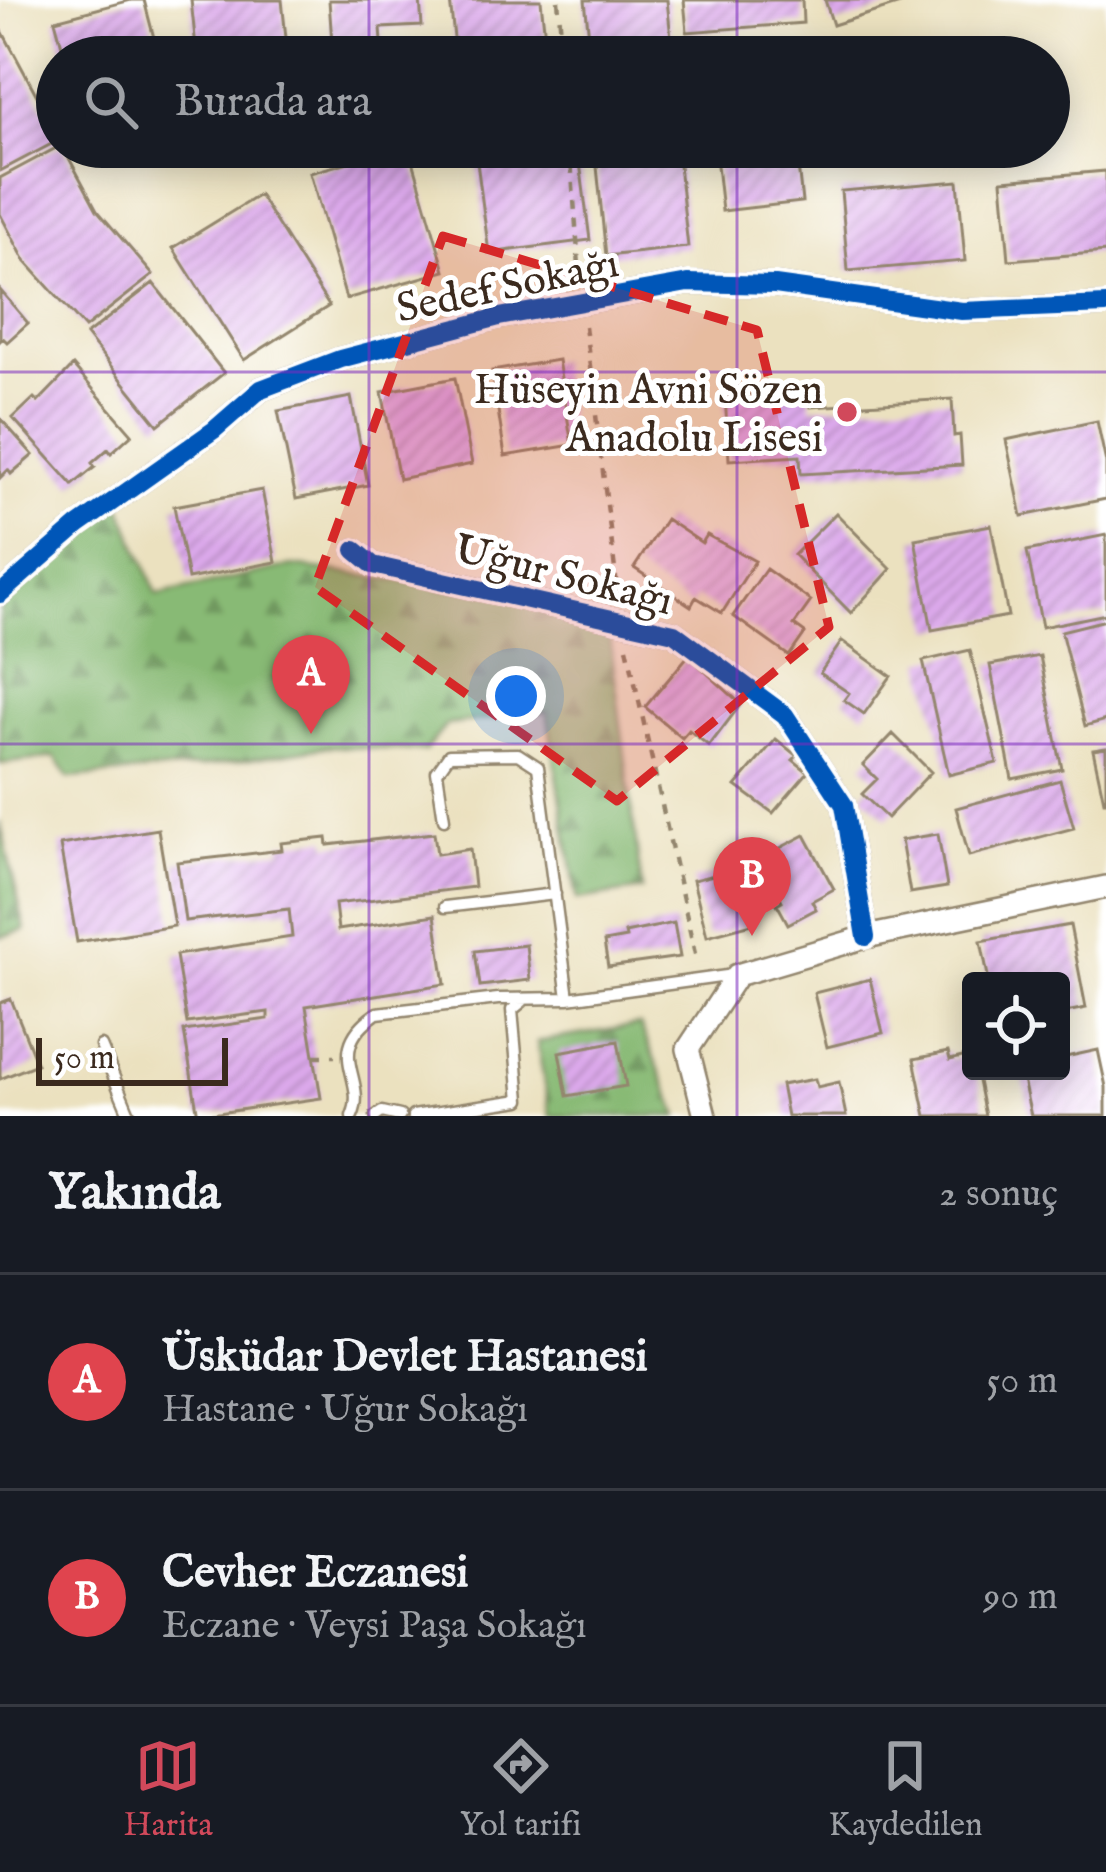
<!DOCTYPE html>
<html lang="tr">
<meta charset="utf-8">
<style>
:root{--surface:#171b24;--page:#20242c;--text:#f1f3f6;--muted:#9ea1a6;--line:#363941;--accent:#d1495b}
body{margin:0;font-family:"IM FELL English",serif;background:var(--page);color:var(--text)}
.controls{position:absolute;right:36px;bottom:36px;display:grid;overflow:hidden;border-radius:12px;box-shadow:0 6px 30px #0003}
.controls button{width:108px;height:108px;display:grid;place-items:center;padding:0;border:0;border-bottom:3px solid var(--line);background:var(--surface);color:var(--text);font:60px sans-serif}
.scale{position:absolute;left:36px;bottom:30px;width:192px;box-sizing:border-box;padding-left:12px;border:6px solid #3b2a1e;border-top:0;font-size:33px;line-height:42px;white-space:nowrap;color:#3b2a1e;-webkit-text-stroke:9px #fff;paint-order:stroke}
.you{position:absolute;left:516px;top:696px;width:42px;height:42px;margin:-30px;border:9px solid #fff;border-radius:50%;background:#1a73e8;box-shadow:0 0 0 18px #1a73e833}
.badge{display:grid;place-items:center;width:78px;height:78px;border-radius:50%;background:var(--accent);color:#fff;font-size:39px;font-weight:700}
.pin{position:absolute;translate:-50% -99px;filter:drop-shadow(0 3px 6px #0008)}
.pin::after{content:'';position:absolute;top:63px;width:42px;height:36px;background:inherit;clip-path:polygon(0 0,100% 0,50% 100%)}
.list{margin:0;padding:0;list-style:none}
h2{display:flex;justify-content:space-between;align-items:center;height:156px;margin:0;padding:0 48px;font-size:51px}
h2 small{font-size:39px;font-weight:400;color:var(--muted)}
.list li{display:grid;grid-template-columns:78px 1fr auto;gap:36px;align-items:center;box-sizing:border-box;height:216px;padding:0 48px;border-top:3px solid var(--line)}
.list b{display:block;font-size:45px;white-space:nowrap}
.list p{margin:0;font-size:39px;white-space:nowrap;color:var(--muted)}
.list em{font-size:39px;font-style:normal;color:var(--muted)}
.icon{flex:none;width:66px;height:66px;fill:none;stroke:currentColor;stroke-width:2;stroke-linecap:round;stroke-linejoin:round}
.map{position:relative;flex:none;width:1106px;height:1116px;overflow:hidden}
.search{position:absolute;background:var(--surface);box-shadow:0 6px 30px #0003;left:36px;right:36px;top:36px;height:132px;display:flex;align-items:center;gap:30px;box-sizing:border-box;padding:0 42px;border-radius:66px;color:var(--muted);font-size:45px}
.sheet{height:588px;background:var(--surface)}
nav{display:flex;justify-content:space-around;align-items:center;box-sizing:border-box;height:168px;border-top:3px solid var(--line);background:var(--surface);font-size:33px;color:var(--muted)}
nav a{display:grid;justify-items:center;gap:6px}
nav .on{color:var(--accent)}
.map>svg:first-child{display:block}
.forest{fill:url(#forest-firs);stroke:#627249;stroke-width:3}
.building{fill:url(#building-hatch)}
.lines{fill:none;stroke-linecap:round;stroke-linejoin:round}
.service-casing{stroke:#93866e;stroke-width:15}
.minor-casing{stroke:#93866e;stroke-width:26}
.path{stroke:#93866e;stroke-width:4.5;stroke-dasharray:9 9;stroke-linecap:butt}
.service{stroke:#fff;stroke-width:10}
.minor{stroke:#fff;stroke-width:21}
.cycleway-casing{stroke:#fff;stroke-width:26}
.cycleway{stroke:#0057b8;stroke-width:18}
.marked{fill:#d62828;fill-opacity:0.2;stroke:#d62828;stroke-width:9;stroke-dasharray:24 15;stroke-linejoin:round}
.grid{fill:none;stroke:#7b2cbf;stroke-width:3;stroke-opacity:0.55}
.poi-dot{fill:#d1495b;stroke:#fff;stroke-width:4.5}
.labels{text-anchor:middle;stroke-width:10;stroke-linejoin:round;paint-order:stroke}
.street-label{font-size:42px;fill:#3b2a1e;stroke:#fff}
.poi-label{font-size:42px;fill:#3b2a1e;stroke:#fff;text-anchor:end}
</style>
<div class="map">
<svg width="1106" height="1116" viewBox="0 0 1106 1116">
<defs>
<pattern id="forest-firs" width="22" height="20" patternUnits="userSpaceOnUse" patternTransform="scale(3)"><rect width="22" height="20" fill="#88ba74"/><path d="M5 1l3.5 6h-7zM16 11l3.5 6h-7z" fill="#70975f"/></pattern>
<pattern id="building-hatch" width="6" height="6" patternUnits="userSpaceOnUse" patternTransform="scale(3)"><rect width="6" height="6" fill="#dca9eb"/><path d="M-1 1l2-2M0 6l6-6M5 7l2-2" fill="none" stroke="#b48abe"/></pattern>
</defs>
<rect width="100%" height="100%" fill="#fff"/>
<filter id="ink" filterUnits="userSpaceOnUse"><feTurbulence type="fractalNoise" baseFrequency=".00833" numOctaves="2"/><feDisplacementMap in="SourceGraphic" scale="24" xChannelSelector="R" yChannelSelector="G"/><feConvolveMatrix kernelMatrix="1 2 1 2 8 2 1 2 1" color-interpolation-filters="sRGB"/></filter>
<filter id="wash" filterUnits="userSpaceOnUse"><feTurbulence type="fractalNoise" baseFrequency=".004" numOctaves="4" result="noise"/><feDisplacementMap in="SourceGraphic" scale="48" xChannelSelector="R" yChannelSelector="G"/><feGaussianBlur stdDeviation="2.7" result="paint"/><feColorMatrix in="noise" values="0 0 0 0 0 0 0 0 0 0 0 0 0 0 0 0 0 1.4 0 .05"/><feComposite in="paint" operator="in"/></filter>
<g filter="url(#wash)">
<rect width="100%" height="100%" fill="#ebe1bf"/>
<path class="forest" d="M120,504l37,91 136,-29 217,30 100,42 32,252 -65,10 -30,-188 -101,13 -21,26 -96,-5 -129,21 -131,11 -14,-21 -55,7v-162z
M0,822l25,108 -25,7z
M640,1025l39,91h-129l-13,-74z"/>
<g id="blocks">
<path class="building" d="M131,0h13l15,57h-94l-10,-37z
M191,0h91l6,57h-91z
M329,0h91l2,26 -41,2 2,29h-50z
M450,0h91l6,57h-91z
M585,0h82l6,57h-82z
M684,0h118l1,23 -116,9z
M825,0h85v1l-77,24z
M0,27l57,106v8l-57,30z
M58,147h5l34,63 56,65 -68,53 -60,-67 -25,-47v-36z
M401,147h8l36,124 -99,28 -36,-126z
M475,147h103l12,93 -101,13z
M595,147h82l11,100 -82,9z
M715,147h81l6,55 -80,9z
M1106,171v81l-97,8 -7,-80z
M958,181l7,80 -117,10 -7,-80z
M259,195l70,111 -85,54 -71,-112z
M153,283l71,90 -66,52 -72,-90z
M0,290l28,33 -21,19 -4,-4 -3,3z
M558,360l14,85 -67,11 -13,-85z
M73,366l59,68 -21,19 -3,-4 -16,14 3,4 -22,18 -60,-67 21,-20 4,4z
M455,378l17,86 -73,15 -17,-87z
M810,391l1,16 141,-8 2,37 6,-1 2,30 -161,9 -1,-18 -71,4 -4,-64z
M351,397l17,88 -72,14 -18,-88z
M0,418l33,37 -22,19 -3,-4 -8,8z
M1097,421l9,42v36l-84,17 -16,-76z
M262,490l14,72 -88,17 -14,-73z
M836,513l55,56 -40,44 -57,-58z
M666,519l36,24 5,-8 48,26 -33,52 -26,-16 -5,9 -57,-38z
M991,525l17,91 -76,14 -17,-91z
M1106,535v79l-64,13 -15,-76z
M766,569l45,32 -17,24 11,8 -16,23 -56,-40z
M1106,620v100l-21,6 -24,-95z
M842,641l49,35 -27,38 -20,-14 5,-7 -29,-20z
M970,650l27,113 -48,12 -26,-114z
M688,656l53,48 -32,42 -20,-16 -7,8 -37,-31z
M1040,656l22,113 -50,10 -22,-114z
M893,734l38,38 -44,46 -25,-24 15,-15 -14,-14z
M776,739l21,17 -4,4 15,12 -35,41 -37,-27z
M1106,748v53h-2l-11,-51z
M1060,780l14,48 -105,28 -13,-48z
M158,829l16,97 -97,16 -17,-97z
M434,833l3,21 33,-5 4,38 -139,17 3,26 97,-15 10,69 -139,22 15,92 -123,18 -14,-85 84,-12v-7l-81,11 -11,-68 116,-18 -3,-28 -104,12 -8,-59 105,-12 -1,-7 46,-5 1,7z
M938,834l9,53 -37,6 -9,-53z
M805,835l29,54 -22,12 4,8 -28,15 -11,-20 5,-3 -23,-42z
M742,868l14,55 -49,13 -14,-56z
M674,923l6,34 -72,10 -4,-25 22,-4 -1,-5z
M1070,925l16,83 -25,5v-32h-72l-8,-40z
M526,945l4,35 -50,6 -5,-35z
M870,979l13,54 -56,14 -13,-54z
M11,999l26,65 -37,15v-76z
M618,1041l8,45 -59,10 -8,-44z
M1098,1050l8,37v29h-75l-10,-45h40v-13z
M948,1052l2,8 21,-5v16h5l9,45h-59l-12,-57z
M815,1079l2,8 22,-5 7,34h-59l-6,-31z"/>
</g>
</g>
<g filter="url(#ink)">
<use href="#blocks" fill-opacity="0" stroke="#93866e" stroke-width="3"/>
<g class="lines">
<g class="service-casing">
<path id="service" d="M444,819l-7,-47 12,-17 69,-1 20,13 30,231
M445,907l110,-13
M101,1046l29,70
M352,1116c17,-37 -31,-64 25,-103l121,-14 70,-1 166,-23
M376,1116l6,-4 18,4
M413,1116l107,-16 -8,-90 11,-9"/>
</g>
<g class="minor-casing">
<path id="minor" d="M355,550l18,15 301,68 111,82 59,90 22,132
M0,594l78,-68 136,-96 47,-41 79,-30 159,-42 189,-34 87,2 187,26 144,-6
M705,1116l-17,-67 49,-74 129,-38 240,-50"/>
</g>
<path class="path" d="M558,0l5,57
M570,147l10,132
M585,326l33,268
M627,647l70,316
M314,1056h21"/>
<use href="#service" class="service"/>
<use href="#minor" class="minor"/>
<g class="cycleway-casing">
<path id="cycleway" d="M355,550l18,15 301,68 111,82 59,90 22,132
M0,594l78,-68 136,-96 47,-41 79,-30 159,-42 189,-34 87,2 187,26 144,-6"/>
</g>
<use href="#cycleway" class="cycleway"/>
</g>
</g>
<path class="marked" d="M443,236l314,94 72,297 -212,174 -302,-214z"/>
<path class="grid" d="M369,0v57M737,0v57M369,147v969M737,147v969M0,372h1106M0,744h1106"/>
<circle class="poi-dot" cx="847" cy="412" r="12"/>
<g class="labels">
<g class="street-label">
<text transform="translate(507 284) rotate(-12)" y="15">Sedef Sokağı</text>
<text transform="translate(564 573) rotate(14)" y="15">Uğur Sokağı</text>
</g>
<g class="poi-label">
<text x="823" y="403">Hüseyin Avni Sözen<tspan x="823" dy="48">Anadolu Lisesi</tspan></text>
</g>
</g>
</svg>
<div class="controls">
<button><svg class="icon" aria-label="locate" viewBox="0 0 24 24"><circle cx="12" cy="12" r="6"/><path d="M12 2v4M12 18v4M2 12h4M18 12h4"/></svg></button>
</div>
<div class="scale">50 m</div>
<div class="you"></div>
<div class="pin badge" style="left:311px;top:734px;background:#e0444e">A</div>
<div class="pin badge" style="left:752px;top:936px;background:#e0444e">B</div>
<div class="search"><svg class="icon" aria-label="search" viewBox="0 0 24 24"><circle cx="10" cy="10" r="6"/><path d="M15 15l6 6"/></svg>Burada ara</div>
</div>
<section class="sheet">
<h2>Yakında<small>2 sonuç</small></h2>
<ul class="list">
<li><span class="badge" style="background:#e0444e">A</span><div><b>Üsküdar Devlet Hastanesi</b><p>Hastane · Uğur Sokağı</p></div><em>50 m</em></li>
<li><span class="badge" style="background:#e0444e">B</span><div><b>Cevher Eczanesi</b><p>Eczane · Veysi Paşa Sokağı</p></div><em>90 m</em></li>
</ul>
</section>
<nav>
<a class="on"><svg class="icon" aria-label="map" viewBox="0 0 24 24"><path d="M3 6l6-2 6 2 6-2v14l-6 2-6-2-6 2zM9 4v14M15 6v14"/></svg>Harita</a>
<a><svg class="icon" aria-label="directions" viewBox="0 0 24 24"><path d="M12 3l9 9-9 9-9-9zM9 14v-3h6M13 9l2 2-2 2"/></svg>Yol tarifi</a>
<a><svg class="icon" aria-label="saved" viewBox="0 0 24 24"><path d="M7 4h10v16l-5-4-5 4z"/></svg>Kaydedilen</a>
</nav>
